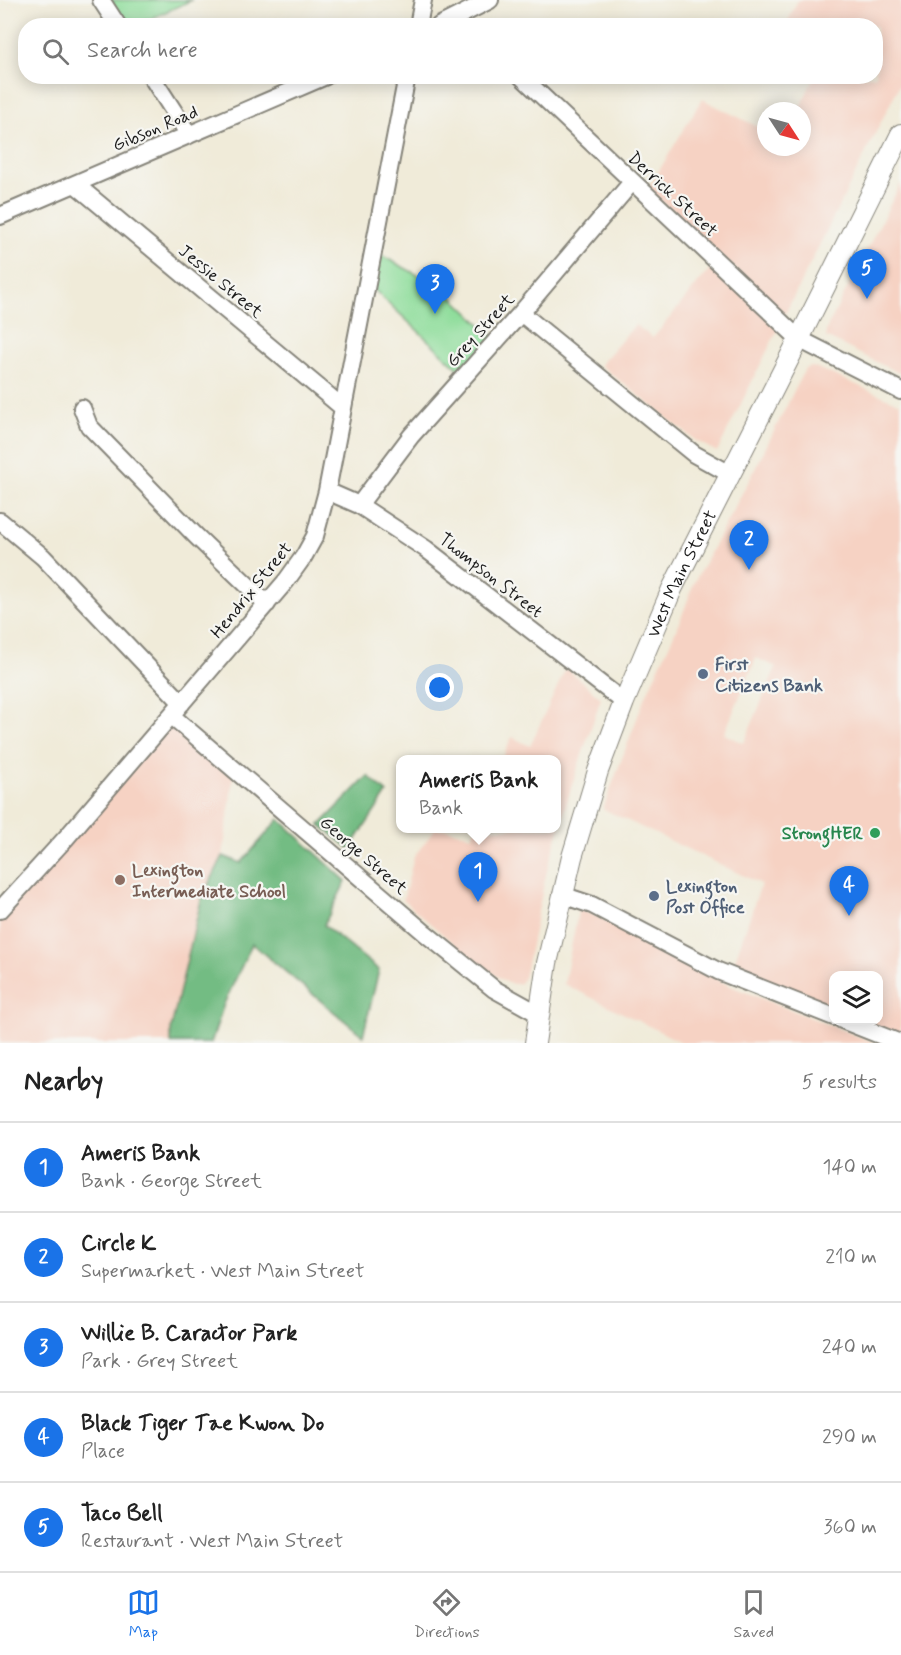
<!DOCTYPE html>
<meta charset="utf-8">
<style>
:root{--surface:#fff;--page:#f6f6f6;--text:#222;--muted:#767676;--line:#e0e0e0;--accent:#1a73e8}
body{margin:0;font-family:Mynerve,sans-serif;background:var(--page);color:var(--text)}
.controls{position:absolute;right:18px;bottom:18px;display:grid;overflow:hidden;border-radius:12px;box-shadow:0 3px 15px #0003}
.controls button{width:54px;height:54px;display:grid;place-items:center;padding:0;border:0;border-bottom:2px solid var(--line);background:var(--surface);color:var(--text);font:30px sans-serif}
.compass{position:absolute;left:757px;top:102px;width:54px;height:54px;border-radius:50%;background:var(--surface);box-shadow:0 3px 15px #0003;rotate:126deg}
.you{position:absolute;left:440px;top:688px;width:21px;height:21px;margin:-15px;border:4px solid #fff;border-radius:50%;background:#1a73e8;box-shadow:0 0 0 9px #1a73e833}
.badge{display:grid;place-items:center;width:39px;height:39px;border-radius:50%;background:var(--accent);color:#fff;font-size:20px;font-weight:700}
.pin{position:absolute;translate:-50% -50px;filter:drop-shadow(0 2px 3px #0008)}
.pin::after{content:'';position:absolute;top:32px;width:21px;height:18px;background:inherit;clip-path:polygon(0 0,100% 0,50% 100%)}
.popup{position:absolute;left:396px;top:755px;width:165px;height:78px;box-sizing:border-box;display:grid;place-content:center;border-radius:12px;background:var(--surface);filter:drop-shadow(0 2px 4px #0005);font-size:20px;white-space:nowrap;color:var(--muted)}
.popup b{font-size:22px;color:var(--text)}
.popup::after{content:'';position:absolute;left:50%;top:100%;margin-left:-12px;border:12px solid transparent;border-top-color:var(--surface)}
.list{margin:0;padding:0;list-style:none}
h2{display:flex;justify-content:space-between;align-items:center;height:78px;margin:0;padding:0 24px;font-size:26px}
h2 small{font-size:20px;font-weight:400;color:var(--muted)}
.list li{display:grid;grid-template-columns:39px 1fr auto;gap:18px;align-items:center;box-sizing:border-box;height:90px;padding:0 24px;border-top:2px solid var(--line)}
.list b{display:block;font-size:22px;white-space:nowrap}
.list p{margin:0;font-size:20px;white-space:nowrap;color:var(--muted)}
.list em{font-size:20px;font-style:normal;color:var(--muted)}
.icon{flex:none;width:33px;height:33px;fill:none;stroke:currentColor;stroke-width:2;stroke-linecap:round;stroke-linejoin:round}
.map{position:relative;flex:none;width:901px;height:1043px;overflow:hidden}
.search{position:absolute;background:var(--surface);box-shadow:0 3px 15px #0003;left:18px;right:18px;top:18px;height:66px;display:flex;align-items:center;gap:15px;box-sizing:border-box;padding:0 21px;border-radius:24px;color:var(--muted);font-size:22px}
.sheet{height:528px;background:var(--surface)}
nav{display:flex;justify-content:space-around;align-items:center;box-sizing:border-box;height:84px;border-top:2px solid var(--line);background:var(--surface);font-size:16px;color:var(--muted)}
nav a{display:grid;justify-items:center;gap:3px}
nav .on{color:var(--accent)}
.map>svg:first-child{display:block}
.built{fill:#f6d2c3;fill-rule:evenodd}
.green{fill:#8fdd9b;stroke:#567c5c;stroke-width:1.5}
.forest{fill:#73bc83;stroke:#486c50;stroke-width:1.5}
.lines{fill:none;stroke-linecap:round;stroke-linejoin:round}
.minor-casing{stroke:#86847a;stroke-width:20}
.major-casing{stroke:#86847a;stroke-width:22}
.minor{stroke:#fff;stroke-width:16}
.major{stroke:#fff;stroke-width:20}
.service-dot{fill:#5c6f8a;stroke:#f6f6f2;stroke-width:2}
.leisure-dot{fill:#2e9e5b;stroke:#f6f6f2;stroke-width:2}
.education-dot{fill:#8d6e63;stroke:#f6f6f2;stroke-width:2}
.labels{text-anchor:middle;stroke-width:4.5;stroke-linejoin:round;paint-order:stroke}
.street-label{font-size:18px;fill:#1c1c1c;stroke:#f6f6f2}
.service-label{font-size:18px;font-weight:bold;fill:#4e5e75;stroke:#f6f6f2;text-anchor:start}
.leisure-label{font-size:18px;font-weight:bold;fill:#27864d;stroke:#f6f6f2;text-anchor:end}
.education-label{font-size:18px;font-weight:bold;fill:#785e54;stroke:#f6f6f2;text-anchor:start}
</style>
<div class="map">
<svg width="901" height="1043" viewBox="0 0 901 1043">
<rect width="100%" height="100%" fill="#f6f6f2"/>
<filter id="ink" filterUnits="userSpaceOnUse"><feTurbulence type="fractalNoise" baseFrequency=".0167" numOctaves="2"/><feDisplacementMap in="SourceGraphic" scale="12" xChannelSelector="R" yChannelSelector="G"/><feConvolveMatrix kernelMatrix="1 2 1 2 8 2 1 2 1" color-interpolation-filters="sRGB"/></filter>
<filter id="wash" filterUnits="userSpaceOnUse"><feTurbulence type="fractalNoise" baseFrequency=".008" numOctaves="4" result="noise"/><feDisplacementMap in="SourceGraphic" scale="24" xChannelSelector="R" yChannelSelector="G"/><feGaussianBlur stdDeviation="1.35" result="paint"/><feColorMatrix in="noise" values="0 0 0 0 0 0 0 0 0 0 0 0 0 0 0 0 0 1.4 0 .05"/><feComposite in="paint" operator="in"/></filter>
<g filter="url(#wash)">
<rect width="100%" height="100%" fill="#f0ebd9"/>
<path class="built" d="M798,0h103v82l-116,232 -137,-125 54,-90 64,32v16h36v-36h-4l15,-31 -6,-3 69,-1v-50l-90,-1z
M901,183v191l-75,-37v-7z
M713,265l65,64 -61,123 -22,-12 -95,-75 35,-40 18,13z
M811,367l6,1 84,36v632l-37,-15 14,-1v-45h-44l-1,33 -100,-42 28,-82 -158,-75 41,-109 36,-79 14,-38 59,-110 52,-104zM756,658l20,9 -32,76 -20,-9z
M566,668l35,30 -30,90 -25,86 -22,104 -5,6h-6l-12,-5 -32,-22 -66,-57 11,-43 21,-28h11l26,7 3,-7 81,-1v-68l-54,-1 10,-22 18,9z
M172,716l62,54 -11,86 -22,44 -30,128v15h-171v-134z
M579,907l151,79 145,57h-192l-119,-59z"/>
<path class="green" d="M110,0h82l-57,26 -8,-1z
M373,251l71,38 53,51 -32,35 -98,-92z"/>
<path class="forest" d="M368,776l19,17 -37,56 -30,-24z
M279,819l67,62 -22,44 55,45 -16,66 -111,-92 -28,60 -13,39h-40v-15l30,-128 22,-44 18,7z"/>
</g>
<g filter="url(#ink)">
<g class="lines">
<g class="minor-casing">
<path id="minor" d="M101,0l17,26
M418,26l5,-26
M439,26l51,-26
M151,76l38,59
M521,76l278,263 102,52
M75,184l267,223
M0,216l326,-140
M521,313l173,141 36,20
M82,408l7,18 107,110 71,68
M327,491l32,14 67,44 198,153
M359,505l52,-69 110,-123 111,-131
M0,521l43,36 139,146
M172,716l253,217 69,56 45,25
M562,895l30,10 126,66 116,46
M0,910l66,-72 220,-257 18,-25 11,-20 12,-45 80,-415
M842,1020l58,23"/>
</g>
<g class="major-casing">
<g id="major">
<path id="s1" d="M535,1043l12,-80 25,-106 26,-86 26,-69 48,-113 127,-250 102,-205"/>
</g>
</g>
<use href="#minor" class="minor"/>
<use href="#major" class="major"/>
</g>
</g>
<g class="service-dot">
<circle cx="703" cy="674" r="6"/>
<circle cx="654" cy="896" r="6"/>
</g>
<circle class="leisure-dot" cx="875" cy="833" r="6"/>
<circle class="education-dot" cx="120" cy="880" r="6"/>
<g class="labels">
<g class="street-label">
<text transform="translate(155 128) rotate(-23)" y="6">Gibson Road</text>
<text transform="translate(673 194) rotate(43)" y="6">Derrick Street</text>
<text transform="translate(221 281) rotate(40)" y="6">Jessie Street</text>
<text transform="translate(480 330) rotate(-48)" y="6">Grey Street</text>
<text transform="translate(491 575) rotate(38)" y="6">Thompson Street</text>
<text dy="6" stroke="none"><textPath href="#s1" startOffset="494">West Main Street</textPath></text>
<text transform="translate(251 590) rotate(-51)" y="6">Hendrix Street</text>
<text transform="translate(364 855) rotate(41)" y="6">George Street</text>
</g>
<g class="service-label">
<text x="715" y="670">First<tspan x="715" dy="21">Citizens Bank</tspan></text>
<text x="666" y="892">Lexington<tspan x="666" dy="21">Post Office</tspan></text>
</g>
<g class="leisure-label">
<text x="863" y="839">StrongHER</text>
</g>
<g class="education-label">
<text x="132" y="876">Lexington<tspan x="132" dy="21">Intermediate School</tspan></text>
</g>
</g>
</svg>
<div class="controls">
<button><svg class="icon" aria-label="layers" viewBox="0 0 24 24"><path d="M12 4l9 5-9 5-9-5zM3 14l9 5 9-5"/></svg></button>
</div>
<svg class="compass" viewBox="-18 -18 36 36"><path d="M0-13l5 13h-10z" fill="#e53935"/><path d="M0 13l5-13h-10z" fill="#767676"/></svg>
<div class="you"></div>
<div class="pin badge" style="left:478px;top:902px">1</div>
<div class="popup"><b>Ameris Bank</b>Bank</div>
<div class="pin badge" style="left:749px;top:570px">2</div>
<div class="pin badge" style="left:435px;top:314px">3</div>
<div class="pin badge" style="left:849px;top:916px">4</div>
<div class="pin badge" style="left:867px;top:299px">5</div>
<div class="search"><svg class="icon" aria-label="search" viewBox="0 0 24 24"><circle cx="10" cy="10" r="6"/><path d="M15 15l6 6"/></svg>Search here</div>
</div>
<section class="sheet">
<h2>Nearby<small>5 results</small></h2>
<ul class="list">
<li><span class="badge">1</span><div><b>Ameris Bank</b><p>Bank · George Street</p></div><em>140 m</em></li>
<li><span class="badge">2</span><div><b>Circle K</b><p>Supermarket · West Main Street</p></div><em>210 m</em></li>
<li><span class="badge">3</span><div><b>Willie B. Caractor Park</b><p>Park · Grey Street</p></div><em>240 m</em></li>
<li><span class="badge">4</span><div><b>Black Tiger Tae Kwon Do</b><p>Place</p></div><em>290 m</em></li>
<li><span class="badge">5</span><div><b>Taco Bell</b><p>Restaurant · West Main Street</p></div><em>360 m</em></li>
</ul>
</section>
<nav>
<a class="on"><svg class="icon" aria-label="map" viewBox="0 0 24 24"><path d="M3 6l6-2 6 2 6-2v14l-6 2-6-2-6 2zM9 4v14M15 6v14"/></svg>Map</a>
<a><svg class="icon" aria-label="directions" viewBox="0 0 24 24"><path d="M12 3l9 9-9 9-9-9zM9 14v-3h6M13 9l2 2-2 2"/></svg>Directions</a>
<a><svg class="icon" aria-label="saved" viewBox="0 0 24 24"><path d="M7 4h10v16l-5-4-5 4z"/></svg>Saved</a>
</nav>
